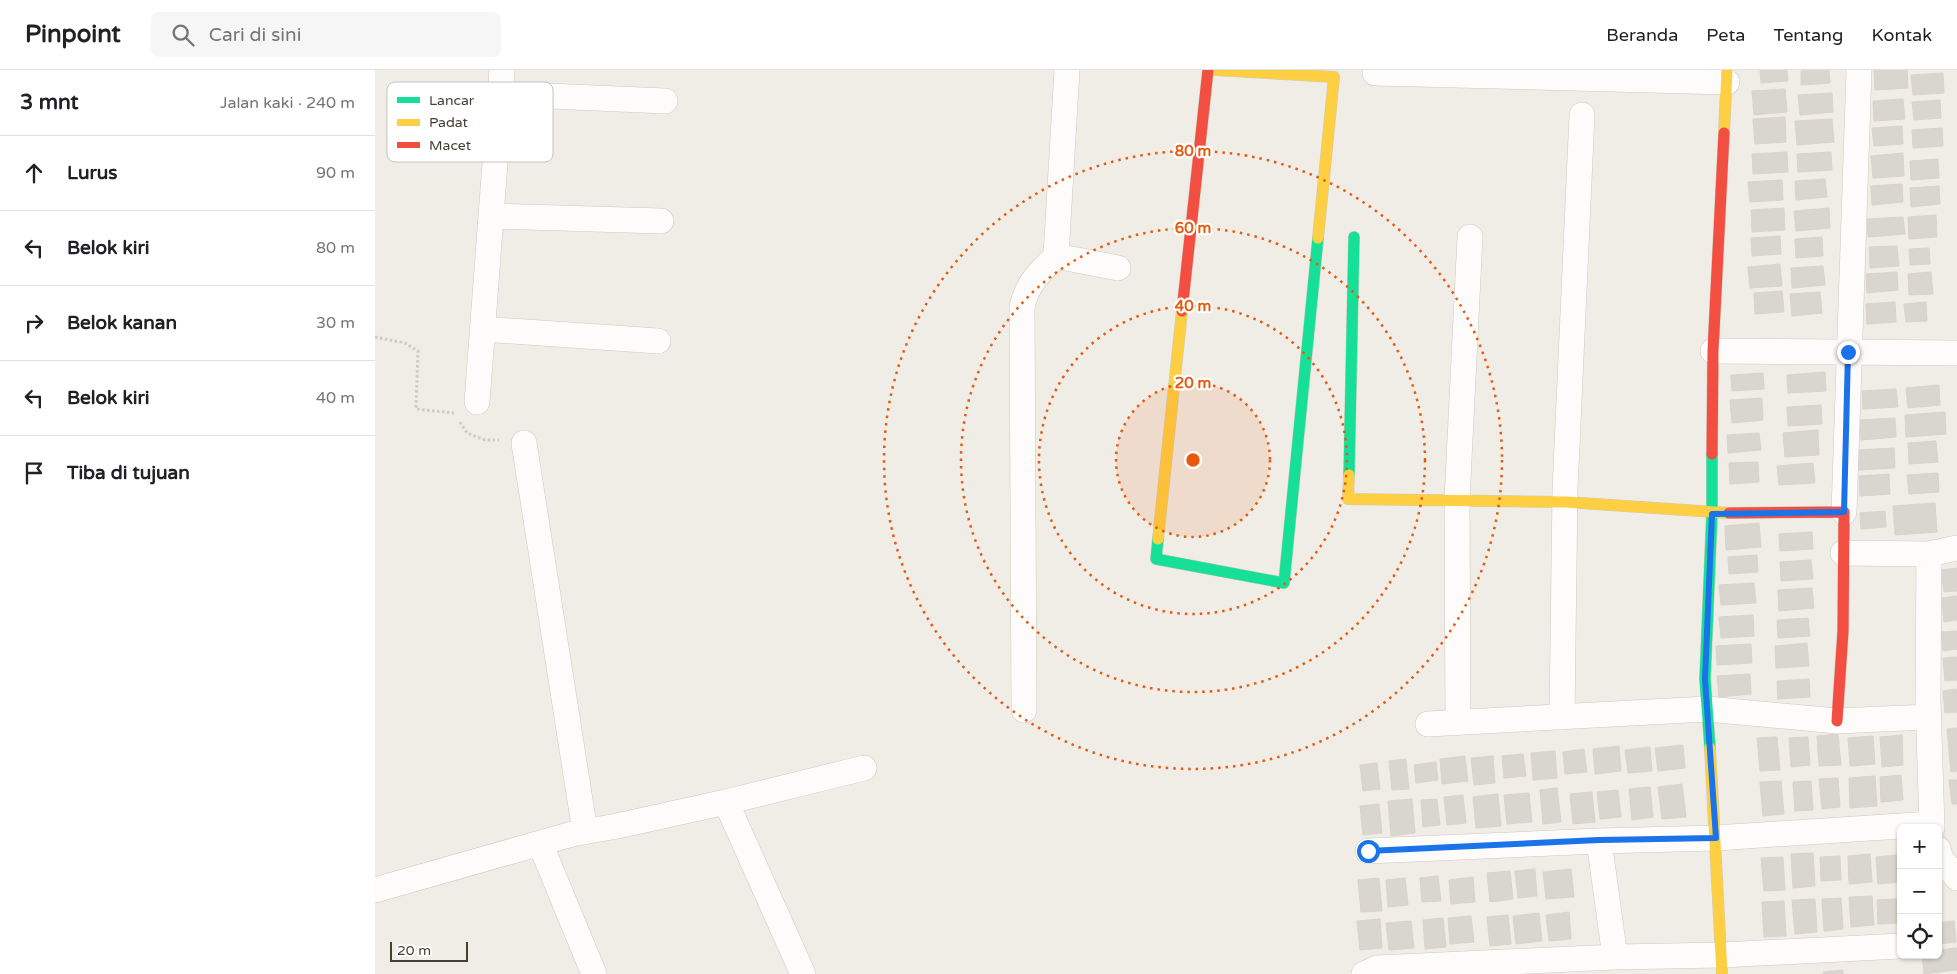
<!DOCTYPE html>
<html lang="id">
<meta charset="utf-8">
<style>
:root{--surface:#fff;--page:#f6f6f6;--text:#202124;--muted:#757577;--line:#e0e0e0}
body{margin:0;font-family:"Varela Round",sans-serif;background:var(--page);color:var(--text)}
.controls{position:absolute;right:15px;bottom:15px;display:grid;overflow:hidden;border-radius:8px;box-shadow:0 1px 4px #0004}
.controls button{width:45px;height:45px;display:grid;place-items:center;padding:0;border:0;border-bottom:1px solid var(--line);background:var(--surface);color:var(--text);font:25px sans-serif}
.scale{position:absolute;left:15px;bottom:12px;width:78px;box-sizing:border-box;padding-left:5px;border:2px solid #453f32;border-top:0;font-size:14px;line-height:18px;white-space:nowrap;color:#453f32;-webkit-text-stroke:4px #fff;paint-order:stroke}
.stop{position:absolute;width:15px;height:15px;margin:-11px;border:4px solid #1a73e8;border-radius:50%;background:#fff}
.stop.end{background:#1a73e8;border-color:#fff;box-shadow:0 1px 5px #0008}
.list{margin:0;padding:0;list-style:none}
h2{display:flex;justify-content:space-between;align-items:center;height:65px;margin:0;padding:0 20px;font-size:21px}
h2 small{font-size:16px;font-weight:400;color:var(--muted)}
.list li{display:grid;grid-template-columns:32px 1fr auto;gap:15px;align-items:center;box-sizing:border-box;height:75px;padding:0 20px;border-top:1px solid var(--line)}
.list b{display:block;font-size:19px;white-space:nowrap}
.list em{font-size:16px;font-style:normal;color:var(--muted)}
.icon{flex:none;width:28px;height:28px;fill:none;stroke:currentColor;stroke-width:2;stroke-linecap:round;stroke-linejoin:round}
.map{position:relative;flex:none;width:1582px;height:904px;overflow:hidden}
header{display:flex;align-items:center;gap:30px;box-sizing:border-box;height:70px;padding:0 25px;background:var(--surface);border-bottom:1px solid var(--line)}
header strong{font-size:24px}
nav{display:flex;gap:28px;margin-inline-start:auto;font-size:18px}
.search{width:350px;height:45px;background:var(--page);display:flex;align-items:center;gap:12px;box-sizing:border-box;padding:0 18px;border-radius:8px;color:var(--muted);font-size:19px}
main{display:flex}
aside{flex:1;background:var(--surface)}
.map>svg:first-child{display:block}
.building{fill:#d9d6cf;stroke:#d8d4cc}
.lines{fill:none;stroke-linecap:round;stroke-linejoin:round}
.street-casing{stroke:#ccc9c2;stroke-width:26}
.fast-casing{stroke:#cfcbbc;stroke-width:12}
.slow-casing{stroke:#cfcbbc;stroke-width:12}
.jam-casing{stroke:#cfcbbc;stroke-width:12}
.path{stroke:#cecbc5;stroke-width:3;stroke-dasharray:2.5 2.5;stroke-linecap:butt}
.street{stroke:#fdfcfb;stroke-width:25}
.fast{stroke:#16e098;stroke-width:11}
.slow{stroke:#ffcf43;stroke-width:11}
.jam{stroke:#f24e42;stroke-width:11}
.route{stroke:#1a73e8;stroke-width:6}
.ring{fill:none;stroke:#e8590c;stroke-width:2.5;stroke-dasharray:2.5 5}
.key{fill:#fff;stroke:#c7c5c2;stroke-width:1}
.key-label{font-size:14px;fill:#453f32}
.centre{fill:#e8590c;stroke:#fff;stroke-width:2.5}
.ring-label{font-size:15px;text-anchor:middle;font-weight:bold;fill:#e8590c;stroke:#fff;stroke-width:4.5;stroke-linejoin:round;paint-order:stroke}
</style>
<header>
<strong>Pinpoint</strong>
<div class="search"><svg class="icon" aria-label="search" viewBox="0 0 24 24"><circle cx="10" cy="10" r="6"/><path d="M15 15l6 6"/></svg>Cari di sini</div>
<nav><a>Beranda</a><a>Peta</a><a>Tentang</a><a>Kontak</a></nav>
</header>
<main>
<aside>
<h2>3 mnt<small>Jalan kaki · 240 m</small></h2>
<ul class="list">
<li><svg class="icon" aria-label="ahead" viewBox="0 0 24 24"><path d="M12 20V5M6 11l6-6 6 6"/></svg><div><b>Lurus</b></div><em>90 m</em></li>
<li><svg class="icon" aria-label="left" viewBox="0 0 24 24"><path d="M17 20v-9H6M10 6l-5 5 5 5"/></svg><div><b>Belok kiri</b></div><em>80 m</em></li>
<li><svg class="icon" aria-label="right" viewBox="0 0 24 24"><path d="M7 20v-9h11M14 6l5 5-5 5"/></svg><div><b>Belok kanan</b></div><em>30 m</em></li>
<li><svg class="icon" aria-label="left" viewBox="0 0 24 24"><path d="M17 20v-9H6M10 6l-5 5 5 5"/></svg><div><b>Belok kiri</b></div><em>40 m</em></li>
<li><svg class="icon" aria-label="arrive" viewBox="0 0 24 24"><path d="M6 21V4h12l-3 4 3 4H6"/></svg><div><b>Tiba di tujuan</b></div></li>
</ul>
</aside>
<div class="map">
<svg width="1582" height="904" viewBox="0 0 1582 904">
<rect width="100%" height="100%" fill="#f0ede6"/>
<path class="building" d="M1385,0h27l1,11 -27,2z
M1454,0l1,13 -29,2v-14z
M1499,0h33l1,18 -33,2z
M1568,3l1,20 -31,2 -2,-20z
M1410,19l2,23 -33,3 -2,-24z
M1457,23l1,19 -33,3 -2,-20z
M1528,29l2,20 -31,2 -1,-20z
M1565,30l1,18 -27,2 -2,-18z
M1410,47l1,25 -31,2 -2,-25z
M1457,49l2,23 -37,3 -2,-24z
M1527,56l1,18 -29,2 -2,-18z
M1567,58l1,18 -30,2 -1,-18z
M1412,82l1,20 -35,2 -1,-20z
M1456,82l1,18 -34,2 -1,-18z
M1528,83l1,23 -31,2 -2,-22z
M1563,89l1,19 -28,2 -1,-19z
M1450,109l2,18 -31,3 -1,-19z
M1407,110l1,20 -33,2 -2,-20z
M1527,114l1,18 -31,3 -1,-19z
M1564,116l1,18 -29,3 -1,-19z
M1409,138l1,22 -33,2 -1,-22z
M1454,138l1,20 -34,3 -2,-20z
M1561,145l1,22 -28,2 -1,-22z
M1528,147l2,17 -37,3 -1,-18z
M1405,166l1,18 -29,2 -1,-18z
M1447,167l1,19 -27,2 -1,-19z
M1522,176l2,20 -29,2 -1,-21z
M1554,178l1,16 -20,1 -1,-16z
M1405,194l2,22 -32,2 -2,-21z
M1448,196l2,19 -33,3 -1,-20z
M1522,202l1,18 -31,3 -1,-19z
M1556,202l2,22 -24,1 -1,-21z
M1407,221l2,21 -29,2 -1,-21z
M1445,222l2,21 -30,3 -2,-22z
M1520,232l1,20 -29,2 -1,-20z
M1551,232l1,19 -21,1 -2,-18z
M1450,302l1,19 -38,2 -1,-18z
M1388,303l1,16 -32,2 -1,-16z
M1564,315l1,20 -32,3 -2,-20z
M1521,319l2,18 -35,2 -1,-18z
M1387,328l1,22 -31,3 -2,-23z
M1446,335l1,19 -34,2 -1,-19z
M1570,342l1,22 -40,3 -1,-22z
M1520,348l1,19 -35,3 -1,-20z
M1443,360l1,25 -34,2 -2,-24z
M1384,363l2,17 -33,3 -1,-18z
M1561,371l2,21 -29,2 -1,-21z
M1519,378l1,20 -36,2 -1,-20z
M1383,392l1,20 -29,2 -1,-21z
M1438,393l2,20 -36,2 -2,-19z
M1563,403l1,19 -30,2 -2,-19z
M1514,404l1,20 -30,2 -1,-20z
M1560,433l2,29 -42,3 -2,-29z
M1510,441l1,16 -25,2 -1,-16z
M1384,453l2,24 -35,3 -1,-24z
M1437,462l1,17 -33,2 -1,-17z
M1382,485l1,17 -29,2 -1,-17z
M1436,490l2,19 -32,2 -1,-19z
M1582,498v23l-13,1 -3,-22z
M1379,513l2,20 -35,2 -2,-20z
M1437,518l2,20 -35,3 -1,-21z
M1582,526v24l-13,2 -2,-24z
M1378,545l1,21 -33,2 -2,-21z
M1433,548l2,18 -32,2 -1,-18z
M1582,561v18l-14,2 -2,-19z
M1432,573l2,23 -33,2 -1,-22z
M1376,574l1,19 -35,2 -1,-19z
M1582,587v23l-12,1 -2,-23z
M1375,604l1,20 -32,3 -2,-21z
M1434,609l1,18 -32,2 -1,-18z
M1582,619v23l-12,1 -2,-22z
M1582,658v43l-6,1 -4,-43z
M1463,664l3,31 -22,1 -2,-30z
M1527,665l1,30 -21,2 -2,-30z
M1498,666l2,28 -25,2 -2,-28z
M1402,667l3,33 -20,1 -3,-33z
M1433,667l2,28 -19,2 -2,-29z
M1308,675l2,23 -27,3 -3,-23z
M1244,676l2,25 -26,3 -2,-25z
M1275,677l2,24 -24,2 -3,-23z
M1209,679l3,23 -22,2 -2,-22z
M1180,681l2,27 -24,2 -2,-27z
M1148,684l3,22 -22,2 -2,-22z
M1090,686l3,25 -26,3 -2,-25z
M1118,686l2,27 -21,2 -3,-27z
M1031,689l3,30 -17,1 -3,-29z
M1061,692l2,18 -22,3 -2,-18z
M1002,693l3,26 -17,2 -3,-26z
M1526,705l2,25 -22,2 -1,-25z
M1500,706l2,30 -27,2 -1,-30z
M1463,708l2,29 -18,2 -3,-30z
M1574,710h8v24h-5z
M1406,711l3,33 -21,2 -3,-34z
M1436,711l2,29 -18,1 -2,-29z
M1307,714l4,33 -24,2 -4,-32z
M1275,717l3,30 -21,3 -3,-31z
M1182,718l4,34 -18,2 -3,-34z
M1243,720l3,27 -21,2 -3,-27z
M1217,722l3,30 -22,2 -3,-30z
M1154,723l3,29 -25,2 -3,-29z
M1123,724l3,32 -25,2 -3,-31z
M1088,725l3,28 -19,2 -3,-28z
M1037,729l3,34 -24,3 -3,-35z
M1062,729l3,26 -17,2 -2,-27z
M1004,734l3,29 -19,2 -3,-29z
M1438,783l2,33 -22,2 -2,-34z
M1495,784l2,28 -23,2 -1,-28z
M1523,785l2,27 -22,2 -2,-27z
M1465,786l1,24 -20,1 -1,-24z
M1408,787l2,33 -21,1 -3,-33z
M1160,799l2,27 -19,2 -3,-27z
M1196,799l3,28 -28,2 -3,-27z
M1135,801l3,28 -23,3 -3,-29z
M1063,806l3,25 -19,1 -2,-24z
M1098,807l2,25 -24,2 -2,-24z
M1004,808l3,33 -21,1 -3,-32z
M1030,808l3,27 -20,2 -2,-27z
M1497,826l2,29 -23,2 -2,-30z
M1466,828l2,31 -19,2 -2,-32z
M1440,829l2,33 -22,2 -3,-34z
M1523,829l1,24 -21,1 -1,-24z
M1409,831l2,35 -22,1 -2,-35z
M1194,842l2,27 -22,2 -3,-26z
M1164,843l3,28 -26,3 -3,-28z
M1133,845l3,29 -21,2 -3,-29z
M1096,846l3,26 -24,2 -2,-26z
M1068,848l3,29 -21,2 -2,-29z
M1005,849l2,29 -22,2 -3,-29z
M1036,851l3,27 -25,2 -3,-27z
M1579,851l2,21 -18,2v-21z
M1582,878v22l-33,4 -2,-19h16v-5z
M1468,900v4h-20v-2z"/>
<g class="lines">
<g class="street-casing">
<path id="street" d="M1000,3l352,9
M125,24l165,7
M116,146l170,5
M681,186l62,12
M107,259l176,12
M1338,281l244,2
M102,332l25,-332
M149,373l61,389
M1469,442l15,-442
M1468,483l86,1 28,-6
M1554,484l-1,147 4,127
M649,640l-2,-402c5,-25 17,-35 34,-52l11,-186
M1187,647l3,-227 17,-375
M1083,652l-1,-222 13,-263
M1053,654l279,-15 130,12 91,-4
M351,732l138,-34
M1224,771l16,116
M165,773l54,131
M1563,779l3,10 16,19
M993,781l231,-10 117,-3 215,-14
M0,820l197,-56 45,-8 109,-24 77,172
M989,904l13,-6 238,-11 107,-2 178,-9"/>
</g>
<g class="fast-casing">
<path id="fast" d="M974,405l5,-238
M783,469l-2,20 128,24 34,-345
M1335,678l-5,-69 7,-166v-59"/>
</g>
<g class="slow-casing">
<path id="slow" d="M841,0l118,7 -16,161
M1349,63l3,-63
M974,405l-1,24 218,3 163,11
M783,469l24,-228
M1335,678l12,226"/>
</g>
<g class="jam-casing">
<path id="jam" d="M807,241l26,-241
M1337,384l1,-103 11,-218
M1354,443l115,-1 -1,119 -6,90"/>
</g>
<path class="path" d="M0,267l30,6 13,8 -2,58 38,4
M85,352l7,11 18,7h14"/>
<use href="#street" class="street"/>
<use href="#fast" class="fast"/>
<use href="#slow" class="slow"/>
<use href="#jam" class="jam"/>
</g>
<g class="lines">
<path class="route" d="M993,781l231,-11 117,-2 -11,-159 7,-165 132,-2 4,-160"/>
</g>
<circle cx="818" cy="390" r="77" fill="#e8590c" fill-opacity=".12"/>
<g class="ring">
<circle cx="818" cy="390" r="77"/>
<circle cx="818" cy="390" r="154"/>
<circle cx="818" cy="390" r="232"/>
<circle cx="818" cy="390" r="309"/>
</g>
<rect x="12" y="12" width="166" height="80" rx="8" class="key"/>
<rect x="22" y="27" width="23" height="6" fill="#16e098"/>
<rect x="22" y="49" width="23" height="7" fill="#ffcf43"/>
<rect x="22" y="72" width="23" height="6" fill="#f24e42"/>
<g class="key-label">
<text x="54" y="35">Lancar</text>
<text x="54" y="57">Padat</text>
<text x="54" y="80">Macet</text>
</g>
<circle cx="818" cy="390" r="8" class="centre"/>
<g class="ring-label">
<text x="818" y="86">80 m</text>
<text x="818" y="163">60 m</text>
<text x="818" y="241">40 m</text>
<text x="818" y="318">20 m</text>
</g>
</svg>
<div class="controls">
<button>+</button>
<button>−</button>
<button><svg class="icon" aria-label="locate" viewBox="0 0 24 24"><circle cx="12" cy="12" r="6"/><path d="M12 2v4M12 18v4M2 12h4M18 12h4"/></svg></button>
</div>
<div class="scale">20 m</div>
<div class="stop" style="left:993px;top:781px"></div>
<div class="stop end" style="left:1473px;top:282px"></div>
</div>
</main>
